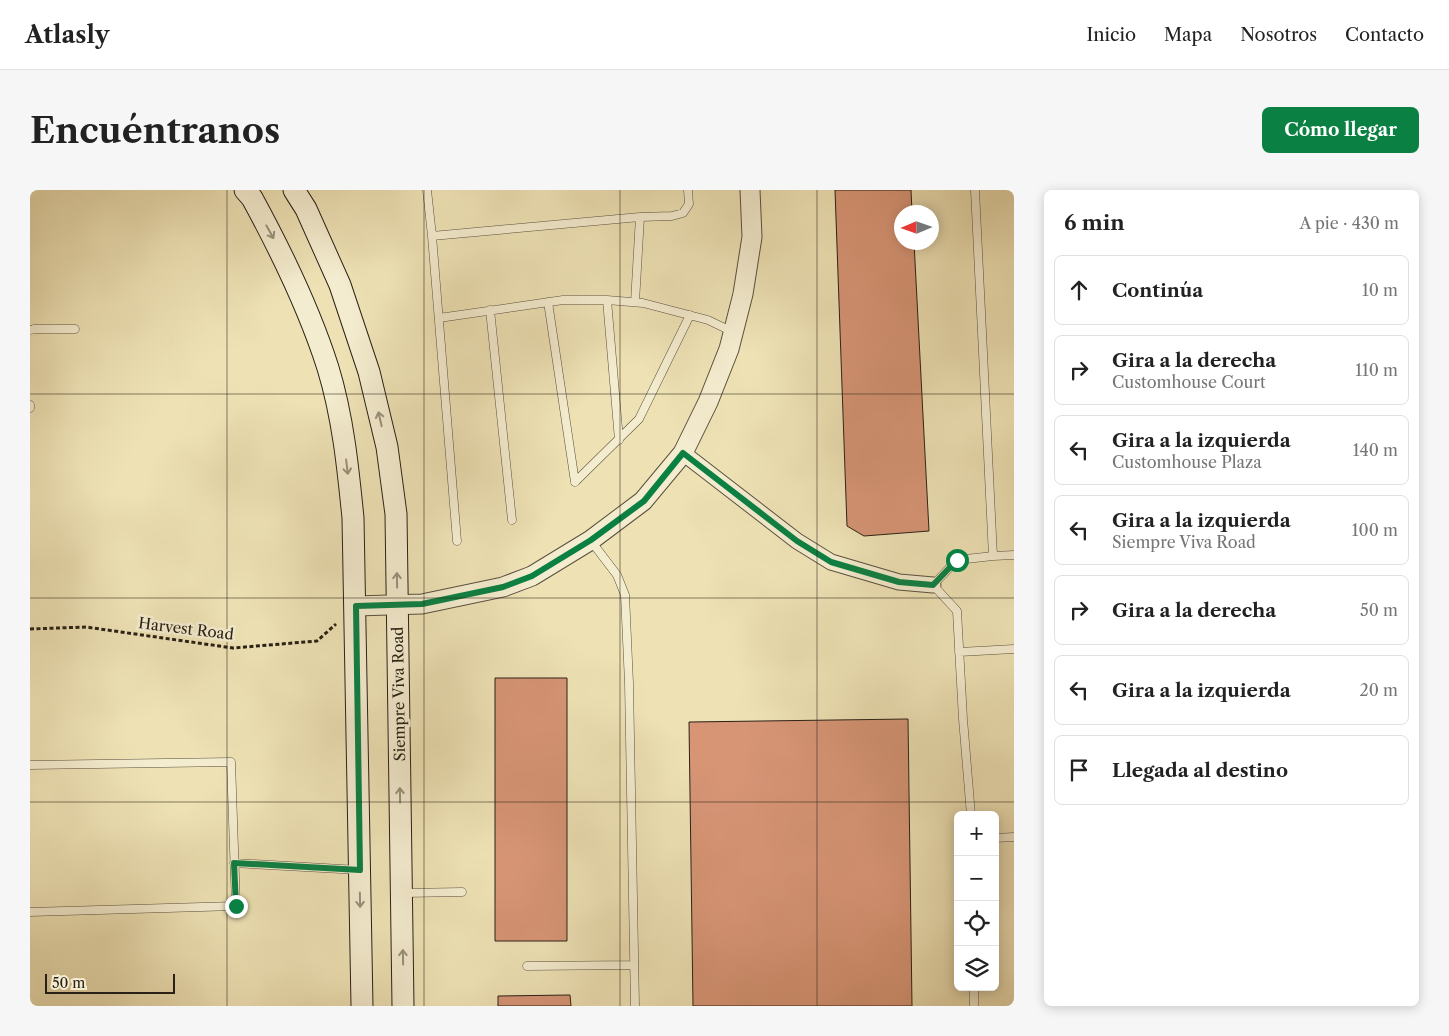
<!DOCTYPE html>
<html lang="es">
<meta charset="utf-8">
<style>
:root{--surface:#fff;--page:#f6f6f6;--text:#222;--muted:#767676;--line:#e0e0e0;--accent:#0b8043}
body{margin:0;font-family:"Libre Caslon Text",serif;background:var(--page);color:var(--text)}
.controls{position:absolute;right:15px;bottom:15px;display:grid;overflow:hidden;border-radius:8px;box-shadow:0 2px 12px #0003}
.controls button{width:45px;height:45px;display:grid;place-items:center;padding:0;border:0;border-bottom:1px solid var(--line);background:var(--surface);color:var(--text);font:25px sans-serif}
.compass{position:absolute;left:864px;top:15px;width:45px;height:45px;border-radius:50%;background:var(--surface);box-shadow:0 2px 12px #0003;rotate:268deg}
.scale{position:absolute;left:15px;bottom:12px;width:130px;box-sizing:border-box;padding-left:5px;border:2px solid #292016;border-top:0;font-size:14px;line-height:18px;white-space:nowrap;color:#292016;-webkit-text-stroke:4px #f4eccf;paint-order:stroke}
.stop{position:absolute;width:15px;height:15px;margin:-11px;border:4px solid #0b8043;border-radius:50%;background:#fff}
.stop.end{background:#0b8043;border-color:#fff;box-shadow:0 1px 5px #0008}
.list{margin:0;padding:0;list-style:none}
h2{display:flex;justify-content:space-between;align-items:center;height:65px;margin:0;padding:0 20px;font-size:21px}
h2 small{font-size:16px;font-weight:400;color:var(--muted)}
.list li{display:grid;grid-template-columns:32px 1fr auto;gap:15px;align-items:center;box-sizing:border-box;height:70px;margin:0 10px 10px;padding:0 10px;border:1px solid var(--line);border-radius:8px}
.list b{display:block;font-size:19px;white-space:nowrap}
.list p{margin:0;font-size:16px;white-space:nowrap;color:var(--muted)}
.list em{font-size:16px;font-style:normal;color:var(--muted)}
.icon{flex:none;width:28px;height:28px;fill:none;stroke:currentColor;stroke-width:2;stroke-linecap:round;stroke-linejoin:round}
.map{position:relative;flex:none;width:984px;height:816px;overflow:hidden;border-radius:8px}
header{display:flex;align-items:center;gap:30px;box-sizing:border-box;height:70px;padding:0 25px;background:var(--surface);border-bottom:1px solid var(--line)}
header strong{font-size:24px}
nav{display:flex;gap:28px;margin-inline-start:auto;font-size:18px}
.intro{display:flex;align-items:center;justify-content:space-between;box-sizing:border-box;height:120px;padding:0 30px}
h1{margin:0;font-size:35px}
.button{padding:12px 22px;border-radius:8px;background:var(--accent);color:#fff;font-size:18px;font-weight:700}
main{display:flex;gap:30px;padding:0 30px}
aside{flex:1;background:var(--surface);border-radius:8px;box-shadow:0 2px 12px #0003}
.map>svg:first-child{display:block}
.building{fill:#d79576;stroke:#292016}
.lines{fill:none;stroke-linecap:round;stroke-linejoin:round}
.service-casing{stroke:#5a503e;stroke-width:9}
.minor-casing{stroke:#5a503e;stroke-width:17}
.tertiary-casing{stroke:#5a503e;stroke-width:21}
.secondary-casing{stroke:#292016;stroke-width:23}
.path{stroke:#292016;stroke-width:3;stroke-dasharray:4 2.5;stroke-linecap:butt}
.service{stroke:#f4eccf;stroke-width:8}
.minor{stroke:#f4eccf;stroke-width:15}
.tertiary{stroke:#f4eccf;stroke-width:19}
.secondary{stroke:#f4eccf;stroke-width:21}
.oneway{stroke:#99907c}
.route{stroke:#0b8043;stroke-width:6}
.grid{fill:none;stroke:#292016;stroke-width:1;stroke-opacity:0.55}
.labels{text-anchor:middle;stroke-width:5;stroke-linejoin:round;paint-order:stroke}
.street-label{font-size:15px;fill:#292016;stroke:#f4eccf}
</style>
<header>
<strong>Atlasly</strong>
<nav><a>Inicio</a><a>Mapa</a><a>Nosotros</a><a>Contacto</a></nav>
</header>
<div class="intro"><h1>Encuéntranos</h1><a class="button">Cómo llegar</a></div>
<main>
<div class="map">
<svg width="984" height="816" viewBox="0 0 984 816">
<rect width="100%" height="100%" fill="#eee2b5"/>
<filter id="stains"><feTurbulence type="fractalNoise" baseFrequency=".004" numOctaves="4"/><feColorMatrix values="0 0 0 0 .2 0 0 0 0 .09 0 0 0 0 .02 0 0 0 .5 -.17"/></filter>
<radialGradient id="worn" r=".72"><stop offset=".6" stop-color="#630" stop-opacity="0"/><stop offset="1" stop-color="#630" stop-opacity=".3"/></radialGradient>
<path class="building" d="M805,0h76l1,22h-10v30h12l15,289 -65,5 -17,-10z
M465,488h72v263h-72z
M878,529l4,287h-219l-4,-284z
M540,805l1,11h-73v-10z"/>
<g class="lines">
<g class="service-casing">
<path id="service" d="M397,0l5,46
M577,110l12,140
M518,112l27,180
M605,112l5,-85 32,-1 11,-3 6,-9 -1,-14
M460,120l22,210
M409,128l124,-18h44l36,3 65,17 25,12
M0,140l4,-1h41
M0,215v3
M545,292l64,-63 51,-104
M427,351l-25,-305 208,-19
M561,351l26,34 8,20 4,88 6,323
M963,366l21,-1
M929,462l55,-3
M0,575l201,-3 5,144 -206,6
M941,625l-8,-96 -6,-108 -24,-26 24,-25 36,-4 -18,-366
M965,648l19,-1
M204,673l125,7
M374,703l58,-1
M497,776l107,-1
M944,797v19"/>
</g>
<g class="minor-casing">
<path id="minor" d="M653,263l114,88 34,21 68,20 34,3"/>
</g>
<g class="tertiary-casing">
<path id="tertiary" d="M326,416l66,-2 81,-17 29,-11 59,-36 52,-39 40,-48 25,-51 21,-53 14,-55 9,-57 -2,-47"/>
</g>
<g class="secondary-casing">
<path id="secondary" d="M215,0l7,8c30,55 57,110 76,170 15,49 20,100 25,150l9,488
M264,0l12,19 34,76 29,87 18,75 9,67 7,492"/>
</g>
<path class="path" d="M0,439l56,-2 147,21 84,-7 19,-17"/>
<use href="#service" class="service"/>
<use href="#minor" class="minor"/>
<use href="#tertiary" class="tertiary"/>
<use href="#secondary" class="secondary"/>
</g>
<defs><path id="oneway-shaft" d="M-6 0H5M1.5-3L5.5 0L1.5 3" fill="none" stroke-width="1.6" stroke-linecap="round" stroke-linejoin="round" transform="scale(1.25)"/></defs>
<g class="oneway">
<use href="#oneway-shaft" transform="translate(240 42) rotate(61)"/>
<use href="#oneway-shaft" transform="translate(350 229) rotate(-103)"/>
<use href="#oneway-shaft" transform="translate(317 277) rotate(83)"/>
<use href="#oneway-shaft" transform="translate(367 390) rotate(-91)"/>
<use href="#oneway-shaft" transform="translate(370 605) rotate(-91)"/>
<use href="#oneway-shaft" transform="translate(330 710) rotate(89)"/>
<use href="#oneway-shaft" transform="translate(373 767) rotate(-91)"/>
</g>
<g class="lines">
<path class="route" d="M206,716l-2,-43 126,7 -4,-264 66,-2 81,-17 29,-11 59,-36 53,-39 39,-48 114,88 34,21 68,20 34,3 24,-25"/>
</g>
<path class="grid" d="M197,0v816M394,0v816M590,0v816M787,0v816M0,204h984M0,408h984M0,612h984"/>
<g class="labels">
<g class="street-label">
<text transform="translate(156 439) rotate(7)" y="5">Harvest Road</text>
<text transform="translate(369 504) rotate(-91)" y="5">Siempre Viva Road</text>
</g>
</g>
<rect width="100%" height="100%" filter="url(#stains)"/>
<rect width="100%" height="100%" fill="url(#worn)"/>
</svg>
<div class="controls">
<button>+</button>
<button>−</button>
<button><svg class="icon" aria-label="locate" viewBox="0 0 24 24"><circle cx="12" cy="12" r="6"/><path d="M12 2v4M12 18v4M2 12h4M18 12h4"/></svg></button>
<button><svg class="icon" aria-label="layers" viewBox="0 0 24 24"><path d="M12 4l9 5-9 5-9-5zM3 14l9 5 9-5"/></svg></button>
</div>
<svg class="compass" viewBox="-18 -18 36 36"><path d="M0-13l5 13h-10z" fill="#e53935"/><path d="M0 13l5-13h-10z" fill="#767676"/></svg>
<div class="scale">50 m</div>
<div class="stop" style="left:927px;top:370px"></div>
<div class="stop end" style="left:206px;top:716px"></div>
</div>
<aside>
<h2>6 min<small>A pie · 430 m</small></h2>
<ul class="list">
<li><svg class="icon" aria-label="ahead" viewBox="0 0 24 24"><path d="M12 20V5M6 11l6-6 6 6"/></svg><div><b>Continúa</b></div><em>10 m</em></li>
<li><svg class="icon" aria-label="right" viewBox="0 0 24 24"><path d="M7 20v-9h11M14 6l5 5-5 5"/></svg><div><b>Gira a la derecha</b><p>Customhouse Court</p></div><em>110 m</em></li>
<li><svg class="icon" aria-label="left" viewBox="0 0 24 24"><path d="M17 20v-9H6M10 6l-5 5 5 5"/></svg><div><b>Gira a la izquierda</b><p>Customhouse Plaza</p></div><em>140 m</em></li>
<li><svg class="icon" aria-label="left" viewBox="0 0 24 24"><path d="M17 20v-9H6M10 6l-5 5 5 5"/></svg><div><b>Gira a la izquierda</b><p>Siempre Viva Road</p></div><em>100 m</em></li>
<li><svg class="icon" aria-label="right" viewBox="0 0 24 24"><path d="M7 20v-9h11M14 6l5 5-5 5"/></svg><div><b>Gira a la derecha</b></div><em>50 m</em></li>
<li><svg class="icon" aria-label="left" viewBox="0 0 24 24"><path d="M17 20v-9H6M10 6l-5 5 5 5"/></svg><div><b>Gira a la izquierda</b></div><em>20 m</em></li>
<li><svg class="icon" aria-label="arrive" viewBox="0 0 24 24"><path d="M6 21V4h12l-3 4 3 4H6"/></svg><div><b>Llegada al destino</b></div></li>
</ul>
</aside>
</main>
